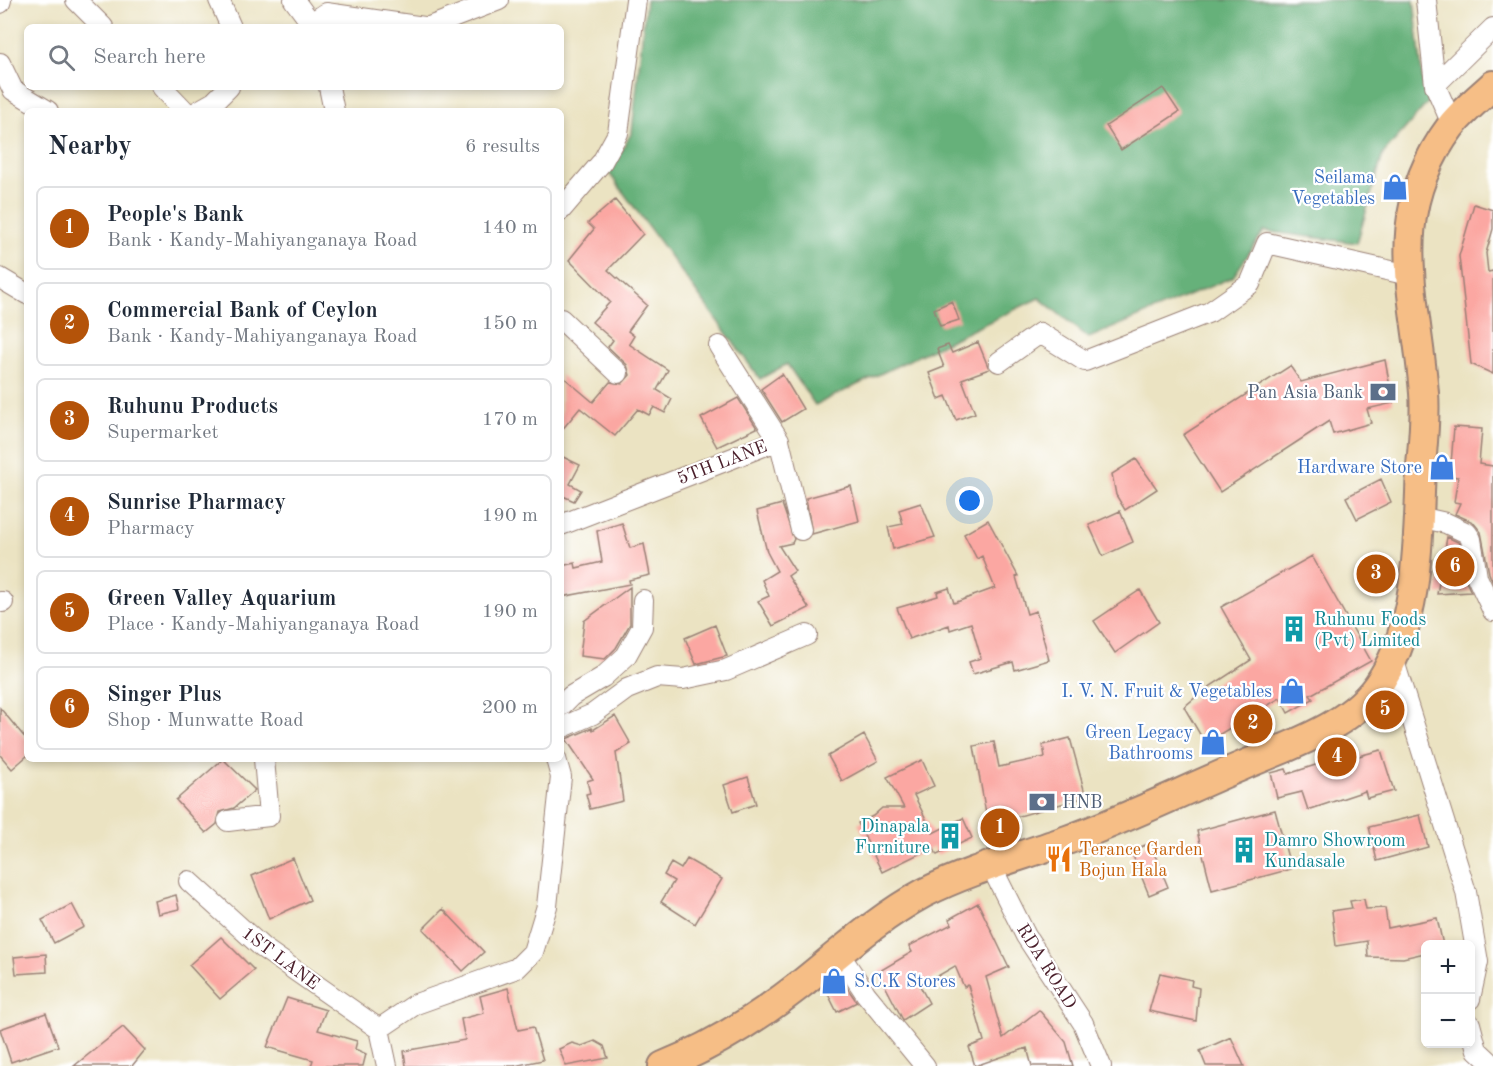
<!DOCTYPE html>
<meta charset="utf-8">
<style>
:root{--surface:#fff;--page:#f2f2f3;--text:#1f2937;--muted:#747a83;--line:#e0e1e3;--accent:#b45309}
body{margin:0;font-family:"Old Standard TT",serif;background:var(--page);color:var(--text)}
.controls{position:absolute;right:18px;bottom:18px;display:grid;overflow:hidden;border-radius:9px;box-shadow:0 3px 9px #0003}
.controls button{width:54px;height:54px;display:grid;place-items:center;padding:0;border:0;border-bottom:2px solid var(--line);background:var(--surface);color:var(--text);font:30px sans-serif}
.you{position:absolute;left:970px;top:501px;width:21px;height:21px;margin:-15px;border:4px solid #fff;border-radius:50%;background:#1a73e8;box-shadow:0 0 0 9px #1a73e833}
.badge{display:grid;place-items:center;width:39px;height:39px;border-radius:50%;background:var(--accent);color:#fff;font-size:20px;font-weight:700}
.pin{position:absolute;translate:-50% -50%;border:3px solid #fff;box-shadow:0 2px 6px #0006}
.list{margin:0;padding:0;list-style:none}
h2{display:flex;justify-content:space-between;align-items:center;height:78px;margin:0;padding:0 24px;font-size:26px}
h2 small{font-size:20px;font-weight:400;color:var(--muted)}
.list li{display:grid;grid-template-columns:39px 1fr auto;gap:18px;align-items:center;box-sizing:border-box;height:84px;margin:0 12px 12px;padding:0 12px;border:2px solid var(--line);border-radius:9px}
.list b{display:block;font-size:22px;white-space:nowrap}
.list p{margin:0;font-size:20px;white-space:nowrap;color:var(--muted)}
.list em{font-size:20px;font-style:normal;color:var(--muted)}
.icon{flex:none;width:33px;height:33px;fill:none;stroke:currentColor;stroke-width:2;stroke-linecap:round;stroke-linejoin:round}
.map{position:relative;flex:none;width:1493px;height:1066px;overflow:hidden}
.search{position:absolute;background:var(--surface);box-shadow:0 3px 9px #0003;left:24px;top:24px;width:540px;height:66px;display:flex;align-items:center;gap:15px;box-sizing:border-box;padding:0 21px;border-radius:9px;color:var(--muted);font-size:22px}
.panel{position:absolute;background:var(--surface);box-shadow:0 3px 9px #0003;left:24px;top:108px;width:540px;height:654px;border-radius:9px}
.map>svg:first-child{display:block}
.forest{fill:#66b17a;stroke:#586852;stroke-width:1.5}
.building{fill:#fba7a2}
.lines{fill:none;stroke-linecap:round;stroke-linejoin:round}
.minor-casing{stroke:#9a8176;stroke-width:22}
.highway-casing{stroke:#9a8176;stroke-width:32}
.minor{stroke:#fff;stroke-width:20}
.highway{stroke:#f6be86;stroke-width:28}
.labels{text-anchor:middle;stroke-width:4.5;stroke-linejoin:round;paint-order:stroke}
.shop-label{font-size:18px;fill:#366cbe;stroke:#fff;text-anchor:end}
.service-label{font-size:18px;fill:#4e5e75;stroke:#fff;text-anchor:end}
.street-label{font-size:18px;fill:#4a1f2b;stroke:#fff}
.culture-label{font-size:18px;fill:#0d838f;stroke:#fff;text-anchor:start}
.food-label{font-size:18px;fill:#c56008;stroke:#fff;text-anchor:start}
</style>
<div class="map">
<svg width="1493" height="1066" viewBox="0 0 1493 1066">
<rect width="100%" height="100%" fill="#fff"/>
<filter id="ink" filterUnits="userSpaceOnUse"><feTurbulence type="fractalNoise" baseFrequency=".0167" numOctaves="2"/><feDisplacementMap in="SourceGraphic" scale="12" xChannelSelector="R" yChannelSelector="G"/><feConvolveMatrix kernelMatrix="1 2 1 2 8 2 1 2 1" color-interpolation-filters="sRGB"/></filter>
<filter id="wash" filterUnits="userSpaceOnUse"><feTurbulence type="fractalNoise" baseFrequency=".008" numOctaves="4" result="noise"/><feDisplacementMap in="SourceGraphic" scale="24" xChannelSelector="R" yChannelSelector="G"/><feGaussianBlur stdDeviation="1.35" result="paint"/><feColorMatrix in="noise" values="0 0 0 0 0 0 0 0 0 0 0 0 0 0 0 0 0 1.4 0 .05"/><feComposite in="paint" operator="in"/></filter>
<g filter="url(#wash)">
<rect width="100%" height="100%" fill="#ebe3c2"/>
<path class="forest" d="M646,0h768l9,84 8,15 -48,55 -26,89 -93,-12 -31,46 -144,61 -50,-40 -224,107 -28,-41 -27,15 -151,-206 23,-41z"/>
<g id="blocks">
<path class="building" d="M1163,88l16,24 -58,38 -15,-24z
M615,200l28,34 -35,36 39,35 -19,26 6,5 -5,8 39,26 -11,20 15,9 -7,14 -11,-6 -5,8 -11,-6 -23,27 -35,-28 -19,23v-56l32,27 17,-20 12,2 8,-9 -3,-10 -19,-18 5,-7 -21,-18 18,-20 -41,-42 25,-31 -6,-6z
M1474,204l19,6v19l-7,24 2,19 5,-1v103l-22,-10 -12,-108z
M952,301l7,19 -19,6 -6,-17z
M978,342l11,27 -27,10 13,34 -19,7 -10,-24 -7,3 -10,-26 15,-6 -7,-18 11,-4 4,8z
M1385,360l8,43 -26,6 4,14 -38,11 -4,-13 -109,71 -37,-57 107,-69 11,16z
M782,374l21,35 -21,13 -21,-33z
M738,398l19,30 -40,19 -16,-29z
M1454,427l28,2 -3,35 14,2v117l-4,-10 -8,-41 -8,-10 -18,-8 5,-11 -6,-1 4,-25 -8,-1z
M561,456l19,9 -10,19 11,6 -7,11 -11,-5 -2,4z
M1136,459l21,30 -32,21 -9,-15 -4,-21z
M1381,479l10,23 -34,17 -11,-22z
M851,486l8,35 -47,13 -6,-36z
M921,503l14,34 -42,12 -5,-22 15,-3 -4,-14z
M782,504l12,35 -2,4 -13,3 16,25 -7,5 21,32 -36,18 -15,-25 11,-5 -7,-16 15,-9 -10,-19 -10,-41z
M1120,511l13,31 -30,14 -14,-31z
M988,520l30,56 -2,1 11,37 9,-3 13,49 -34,10 -2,-8 -40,12 -4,-12 12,-4 -10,-35 -21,7 -1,-5 -40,14 -12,-31 41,-12 -1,-4 12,-4 5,15 41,-15 -13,-32 -5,3 -13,-25z
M622,523l8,25 14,-4 6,31 -21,5 1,4 -69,13v-31l14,-3 1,5 26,-6 -5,-31z
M1447,537l13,6 5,36 6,13 -34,2z
M1312,556l59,105 -61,34 3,4 -25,14 -8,-15 -75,45 -21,-36 19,-16 48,-31 -30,-53z
M630,587v37l-14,24 -11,11 -25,-3 4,-35z
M1140,590l19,32 -44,31 -21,-32z
M715,625l12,31 -31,8 -11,-26z
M0,708l27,32v16l-15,13 -12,-14z
M615,716l16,28 -15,9 7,48 -33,8 -4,-15 4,-1 -3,-12 6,-2 -27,-40 26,-11 1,2z
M864,735l14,26 -36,20 -14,-25z
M1070,738l16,59 -98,28 -14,-79 20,-4 5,25 46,-10 -2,-12z
M1381,750l13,41 -27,7 -2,-7 -57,19 -6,-18 -25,6 -6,-25 15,-4 2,5 61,-20 2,4z
M223,759l32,31 -21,18 -14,4 -3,12 -11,9 -30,-33z
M922,760l12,26 -20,9 19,38 30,-15 9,20 -35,17 -4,-8 -51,25 -24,-49 15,-7 9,-8h22l-17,-31z
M748,777l8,27 -23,8 -9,-27z
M1275,810l16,59 -79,21 -15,-59z
M1420,815l8,32 -51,14 -8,-34z
M1150,843l18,44 -19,8 -18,-44z
M293,858l17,42 -41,19 -17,-43z
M687,859l35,20 -27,45 -34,-22 13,-21 -10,-6 7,-12 10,6z
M176,895l3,14 -21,5 -3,-13z
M1364,899l2,10 19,-1 3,20 49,-10 6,27h-18v8l-22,5 -35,-1 -1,-16 -31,5 -4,-35 20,-3 -2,-7z
M978,903l31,64 -23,10 17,61 36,-28 27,32 7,24h-41l-5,-18 -52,18 -6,-19 15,-6 -16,-56 -4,2 -9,-21 -35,20 9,17 -26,17 -25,-48 34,-20 -3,-6 43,-22 -3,-5z
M72,904l12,23 -30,16 -12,-23z
M443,909l41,43 -21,19 -40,-42z
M221,937l33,33 -34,29 -31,-34z
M46,954l1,18 -31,2 -2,-17z
M1160,973l32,7 -1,6 8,2 -3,33 -47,-10z
M843,982l14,20 -20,10 -11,-22z
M508,988l10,42 15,-3 10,33 -29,6h-108l-2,-15 61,-11 -4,-21 23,-6 -4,-17z
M287,998l39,12 -8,20 39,11 -2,8 11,5 -3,12h-52l2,-6 -46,-13z
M46,1013l12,33 -47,16 -11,-33z
M123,1027l22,23 -13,16h-58z
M1231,1037l13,29h-38l-6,-15z
M595,1041l9,5 4,12 -42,8 -7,-17 13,-6 10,3z"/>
</g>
</g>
<g filter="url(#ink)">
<use href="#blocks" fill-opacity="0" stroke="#9a8176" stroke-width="1.5"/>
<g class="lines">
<g class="minor-casing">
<path id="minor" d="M76,0l27,27
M219,0l12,27
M294,0l17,23
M1426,0l9,85 17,39
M0,3l1,-3
M310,27l1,-4 15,-10 98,14
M429,27l70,-27
M0,63l13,27 35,21
M1435,85l58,-57
M162,87l23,24
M329,87l5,24
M198,111l16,-9 15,-15
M561,210l41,-48 16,-29 18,-133
M0,278l27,16
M561,319l57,54
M999,362l41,-29 45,28 125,-49 40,-28 17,-41 142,32
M779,440l22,90
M1419,517l27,6 21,10 4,6 6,38 16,34
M561,525l218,-85 -60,-94
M0,602h3
M1393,658l73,234 12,70 -8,37
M561,706l10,-10 32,-19 23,-21 16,-29 1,-27
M561,728l32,-14 34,-25 30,-12 26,2 43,-9 81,-35
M228,821l41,-5 -5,-57
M991,866l35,70 57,87 18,43
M189,881l74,67 116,81
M838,952l28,42 59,72
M1470,1024l7,26 16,15
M387,1066l-8,-37 37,-25 101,-36 16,-16 14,-46 14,-129 -5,-18"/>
</g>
<g class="highway-casing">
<path id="highway" d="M663,1066c50,-20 96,-49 138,-82 40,-32 77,-66 123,-91 45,-23 95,-36 143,-53 60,-21 117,-50 175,-74 48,-21 112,-40 140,-87 38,-61 36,-144 39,-213 2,-24 5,-50 3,-73 -8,-100 -40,-177 27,-267 12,-15 28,-28 42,-41"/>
</g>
<use href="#minor" class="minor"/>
<use href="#highway" class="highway"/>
</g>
</g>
<defs>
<g id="shop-bare" transform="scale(2.07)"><path d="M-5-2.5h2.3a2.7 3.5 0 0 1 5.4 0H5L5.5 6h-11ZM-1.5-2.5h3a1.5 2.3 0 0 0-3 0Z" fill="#3f7fe0" stroke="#fff" stroke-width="2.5" paint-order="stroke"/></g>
<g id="bank-bare" transform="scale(2.07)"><path d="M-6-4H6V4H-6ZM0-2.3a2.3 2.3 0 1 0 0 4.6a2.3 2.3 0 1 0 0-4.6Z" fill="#5c6f8a" stroke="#fff" stroke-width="2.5" paint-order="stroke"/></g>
<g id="building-bare" transform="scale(2.07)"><path d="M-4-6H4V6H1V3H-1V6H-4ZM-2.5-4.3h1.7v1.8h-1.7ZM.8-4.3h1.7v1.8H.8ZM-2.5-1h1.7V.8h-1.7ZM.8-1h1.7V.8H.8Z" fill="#0f9aa8" stroke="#fff" stroke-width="2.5" paint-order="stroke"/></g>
<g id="restaurant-bare" transform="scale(2.07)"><path d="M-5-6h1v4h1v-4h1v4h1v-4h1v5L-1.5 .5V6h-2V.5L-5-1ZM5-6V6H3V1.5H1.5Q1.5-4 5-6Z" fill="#e8710a" stroke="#fff" stroke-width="2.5" paint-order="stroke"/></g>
</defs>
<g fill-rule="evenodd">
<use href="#shop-bare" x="1395" y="187"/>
<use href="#bank-bare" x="1383" y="392"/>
<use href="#shop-bare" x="1442" y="467"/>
<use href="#building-bare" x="1294" y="629"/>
<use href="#shop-bare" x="1292" y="691"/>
<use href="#shop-bare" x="1213" y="742"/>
<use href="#bank-bare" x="1042" y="802"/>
<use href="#building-bare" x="950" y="836"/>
<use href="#building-bare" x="1244" y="850"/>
<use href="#restaurant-bare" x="1059" y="859"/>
<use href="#shop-bare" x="834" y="981"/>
</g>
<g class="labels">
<g class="shop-label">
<text x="1375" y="183">Seilama<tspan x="1375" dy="21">Vegetables</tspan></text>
<text x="1422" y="473">Hardware Store</text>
<text x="1272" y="697">I. V. N. Fruit &amp; Vegetables</text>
<text x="1193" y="738">Green Legacy<tspan x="1193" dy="21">Bathrooms</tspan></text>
<text x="854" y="987" text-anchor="start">S.C.K Stores</text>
</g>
<g class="service-label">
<text x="1363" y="398">Pan Asia Bank</text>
<text x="1062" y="808" text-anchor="start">HNB</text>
</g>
<g class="street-label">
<text transform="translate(722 462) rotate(-21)" y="6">5TH LANE</text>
<text transform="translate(281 958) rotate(37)" y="6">1ST LANE</text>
<text transform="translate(1047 966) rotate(58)" y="6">RDA ROAD</text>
</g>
<g class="culture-label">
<text x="1314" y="625">Ruhunu Foods<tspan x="1314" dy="21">(Pvt) Limited</tspan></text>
<text x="930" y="832" text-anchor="end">Dinapala<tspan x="930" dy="21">Furniture</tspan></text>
<text x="1264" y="846">Damro Showroom<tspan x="1264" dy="21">Kundasale</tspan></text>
</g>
<g class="food-label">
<text x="1079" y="855">Terance Garden<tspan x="1079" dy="21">Bojun Hala</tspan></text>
</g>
</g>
</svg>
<div class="controls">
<button>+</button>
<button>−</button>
</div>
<div class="you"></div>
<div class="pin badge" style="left:1000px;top:828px">1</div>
<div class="pin badge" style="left:1253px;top:724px">2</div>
<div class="pin badge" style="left:1376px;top:574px">3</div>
<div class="pin badge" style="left:1337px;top:757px">4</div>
<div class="pin badge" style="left:1385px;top:710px">5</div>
<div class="pin badge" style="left:1455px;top:567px">6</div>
<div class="search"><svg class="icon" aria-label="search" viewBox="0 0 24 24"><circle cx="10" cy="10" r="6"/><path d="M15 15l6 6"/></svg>Search here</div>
<section class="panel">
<h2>Nearby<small>6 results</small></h2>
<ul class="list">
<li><span class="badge">1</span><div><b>People's Bank</b><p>Bank · Kandy-Mahiyanganaya Road</p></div><em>140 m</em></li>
<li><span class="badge">2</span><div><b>Commercial Bank of Ceylon</b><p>Bank · Kandy-Mahiyanganaya Road</p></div><em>150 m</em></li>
<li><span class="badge">3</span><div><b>Ruhunu Products</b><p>Supermarket</p></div><em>170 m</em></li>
<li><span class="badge">4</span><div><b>Sunrise Pharmacy</b><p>Pharmacy</p></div><em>190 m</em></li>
<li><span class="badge">5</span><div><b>Green Valley Aquarium</b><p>Place · Kandy-Mahiyanganaya Road</p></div><em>190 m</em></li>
<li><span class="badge">6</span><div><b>Singer Plus</b><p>Shop · Munwatte Road</p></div><em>200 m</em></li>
</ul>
</section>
</div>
